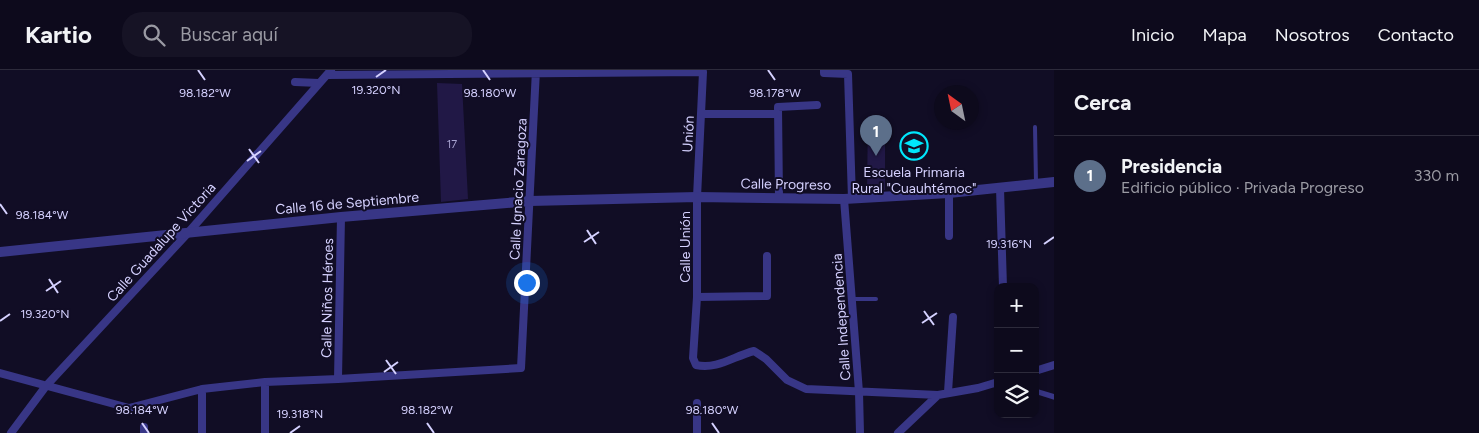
<!DOCTYPE html>
<html lang="es">
<meta charset="utf-8">
<style>
:root{--surface:#0d0a1c;--page:#161325;--text:#f1f3f6;--muted:#9a9aa3;--line:#2d2b3b;--accent:#00e6fc}
body{margin:0;font-family:Figtree,sans-serif;background:var(--page);color:var(--text)}
.controls{position:absolute;right:15px;bottom:15px;display:grid;overflow:hidden;border-radius:10px;box-shadow:0 2px 8px #0003}
.controls button{width:45px;height:45px;display:grid;place-items:center;padding:0;border:0;border-bottom:1px solid var(--line);background:var(--surface);color:var(--text);font:25px sans-serif}
.compass{position:absolute;left:934px;top:15px;width:45px;height:45px;border-radius:50%;background:var(--surface);box-shadow:0 2px 8px #0003;rotate:327deg}
.you{position:absolute;left:526px;top:212px;width:18px;height:18px;margin:-12px;border:4px solid #fff;border-radius:50%;background:#1a73e8;box-shadow:0 0 0 8px #1a73e833}
.badge{display:grid;place-items:center;width:32px;height:32px;border-radius:50%;background:var(--accent);color:#fff;font-size:16px;font-weight:700}
.pin{position:absolute;translate:-50% -41px;filter:drop-shadow(0 1px 2px #0008)}
.pin::after{content:'';position:absolute;top:26px;width:18px;height:15px;background:inherit;clip-path:polygon(0 0,100% 0,50% 100%)}
.list{margin:0;padding:0;list-style:none}
h2{display:flex;justify-content:space-between;align-items:center;height:65px;margin:0;padding:0 20px;font-size:21px}
h2 small{font-size:16px;font-weight:400;color:var(--muted)}
.list li{display:grid;grid-template-columns:32px 1fr auto;gap:15px;align-items:center;box-sizing:border-box;height:80px;padding:0 20px;border-top:1px solid var(--line)}
.list b{display:block;font-size:19px;white-space:nowrap}
.list p{margin:0;font-size:16px;white-space:nowrap;color:var(--muted)}
.list em{font-size:16px;font-style:normal;color:var(--muted)}
.icon{flex:none;width:28px;height:28px;fill:none;stroke:currentColor;stroke-width:2;stroke-linecap:round;stroke-linejoin:round}
.map{position:relative;flex:none;width:1054px;height:363px;overflow:hidden}
header{display:flex;align-items:center;gap:30px;box-sizing:border-box;height:70px;padding:0 25px;background:var(--surface);border-bottom:1px solid var(--line)}
header strong{font-size:24px}
nav{display:flex;gap:28px;margin-inline-start:auto;font-size:18px}
.search{width:350px;height:45px;background:var(--page);display:flex;align-items:center;gap:12px;box-sizing:border-box;padding:0 18px;border-radius:20px;color:var(--muted);font-size:19px}
main{display:flex}
aside{flex:1;background:var(--surface)}
.map>svg:first-child{display:block}
.building{fill:#211846}
.lines{fill:none;stroke-linecap:round;stroke-linejoin:round}
.service{stroke:#383686;stroke-width:4}
.pedestrian{stroke:#383686;stroke-width:5.5}
.minor{stroke:#383686;stroke-width:8}
.tertiary{stroke:#383686;stroke-width:10}
.ticks{fill:none;stroke:#d5d1ff;stroke-width:2}
.labels{text-anchor:middle;stroke-width:4;stroke-linejoin:round;paint-order:stroke}
.number-label{font-size:11px;fill:#a8a3d1}
.street-label{font-size:14px;fill:#d5d1ff;stroke:#110d25}
.poi-label{font-size:14px;fill:#d5d1ff;stroke:#110d25}
.ticks-label{font-size:12px;text-anchor:middle;fill:#d5d1ff;stroke:#110d25;stroke-width:4;stroke-linejoin:round;paint-order:stroke}
</style>
<header>
<strong>Kartio</strong>
<div class="search"><svg class="icon" aria-label="search" viewBox="0 0 24 24"><circle cx="10" cy="10" r="6"/><path d="M15 15l6 6"/></svg>Buscar aquí</div>
<nav><a>Inicio</a><a>Mapa</a><a>Nosotros</a><a>Contacto</a></nav>
</header>
<main>
<div class="map">
<svg width="1054" height="363" viewBox="0 0 1054 363">
<rect width="100%" height="100%" fill="#110d25"/>
<path class="building" d="M437,13l25,1 6,115 -27,3z
M868,46l17,1v73l-18,1z"/>
<g class="lines">
<path class="service" d="M1035,57l1,55
M852,229h24"/>
<path class="pedestrian" d="M1035,321l19,6"/>
<path class="minor" d="M824,0v3l24,1 4,125
M327,5l376,-3 -6,125v100l-4,61 3,7c21,5 38,-9 58,-14l12,8 21,21 19,9 132,6
M295,12l24,1
M702,44h75
M1000,118l3,99
M949,123v43
M779,128l-1,-91 39,-2
M844,129l15,193 1,41
M697,227l70,-1v-40
M1035,301l19,-6
M0,303l129,35 73,-19 63,-7 73,-3 183,-11 15,-298
M338,309l3,-162
M948,322l5,-75
M697,333v30
M144,357v6
M11,363l35,-47 141,-152 144,-164
M202,363v-44
M265,363v-51
M898,363l40,-38 40,-7 20,-6"/>
<path class="tertiary" d="M0,182l341,-35 189,-16 167,-4 147,2 105,-6 105,-11"/>
</g>
<path class="ticks" d="M198,0l7,10M483,0l7,10M768,0l7,10M376,7l10,-7M249,79l10,14M247,91l14,-10M0,134l7,10M587,160l9,14M584,172l15,-10M1044,174l10,-7M49,209l9,14M46,221l15,-10M924,241l10,14M0,251l10,-7M922,253l15,-10M386,290l10,14M384,302l14,-10M142,353l7,10M427,353l7,10M712,353l7,10M290,363l10,-7"/>
<defs>
<g id="school-ring" transform="scale(1.4375)"><circle r="9.5" fill="#110d25" stroke="#00e6fc" stroke-width="1.5"/><path d="M0-5L7-2L0 1L-7-2ZM-4 1L0 2.5L4 1V4Q0 6-4 4Z" fill="#00e6fc"/></g>
</defs>
<g fill-rule="evenodd">
<use href="#school-ring" x="914" y="76"/>
</g>
<g class="labels">
<g class="number-label">
<text x="452" y="78">17</text>
</g>
<g class="street-label">
<text transform="translate(688 64) rotate(-87)" y="5">Unión</text>
<text transform="translate(786 114) rotate(1)" y="5">Calle Progreso</text>
<text transform="translate(518 119) rotate(-87)" y="5">Calle Ignacio Zaragoza</text>
<text transform="translate(347 133) rotate(-5)" y="5">Calle 16 de Septiembre</text>
<text transform="translate(161 172) rotate(-48)" y="5">Calle Guadalupe Victoria</text>
<text transform="translate(685 177) rotate(-90)" y="5">Calle Unión</text>
<text transform="translate(327 228) rotate(-89)" y="5">Calle Niños Héroes</text>
<text transform="translate(841 247) rotate(-94)" y="5">Calle Independencia</text>
</g>
<g class="poi-label">
<text x="914" y="107">Escuela Primaria<tspan x="914" dy="16">Rural "Cuauhtémoc"</tspan></text>
</g>
</g>
<g class="ticks-label">
<text x="376" y="24">19.320°N</text>
<text x="205" y="27">98.182°W</text>
<text x="490" y="27">98.180°W</text>
<text x="775" y="27">98.178°W</text>
<text x="42" y="149">98.184°W</text>
<text x="1009" y="178">19.316°N</text>
<text x="45" y="248">19.320°N</text>
<text x="142" y="344">98.184°W</text>
<text x="427" y="344">98.182°W</text>
<text x="712" y="344">98.180°W</text>
<text x="300" y="348">19.318°N</text>
</g>
</svg>
<div class="controls">
<button>+</button>
<button>−</button>
<button><svg class="icon" aria-label="layers" viewBox="0 0 24 24"><path d="M12 4l9 5-9 5-9-5zM3 14l9 5 9-5"/></svg></button>
</div>
<svg class="compass" viewBox="-18 -18 36 36"><path d="M0-13l5 13h-10z" fill="#e53935"/><path d="M0 13l5-13h-10z" fill="#9a9aa3"/></svg>
<div class="you"></div>
<div class="pin badge" style="left:876px;top:86px;background:#5c6f8a">1</div>
</div>
<aside>
<h2>Cerca<small></small></h2>
<ul class="list">
<li><span class="badge" style="background:#5c6f8a">1</span><div><b>Presidencia</b><p>Edificio público · Privada Progreso</p></div><em>330 m</em></li>
</ul>
</aside>
</main>
